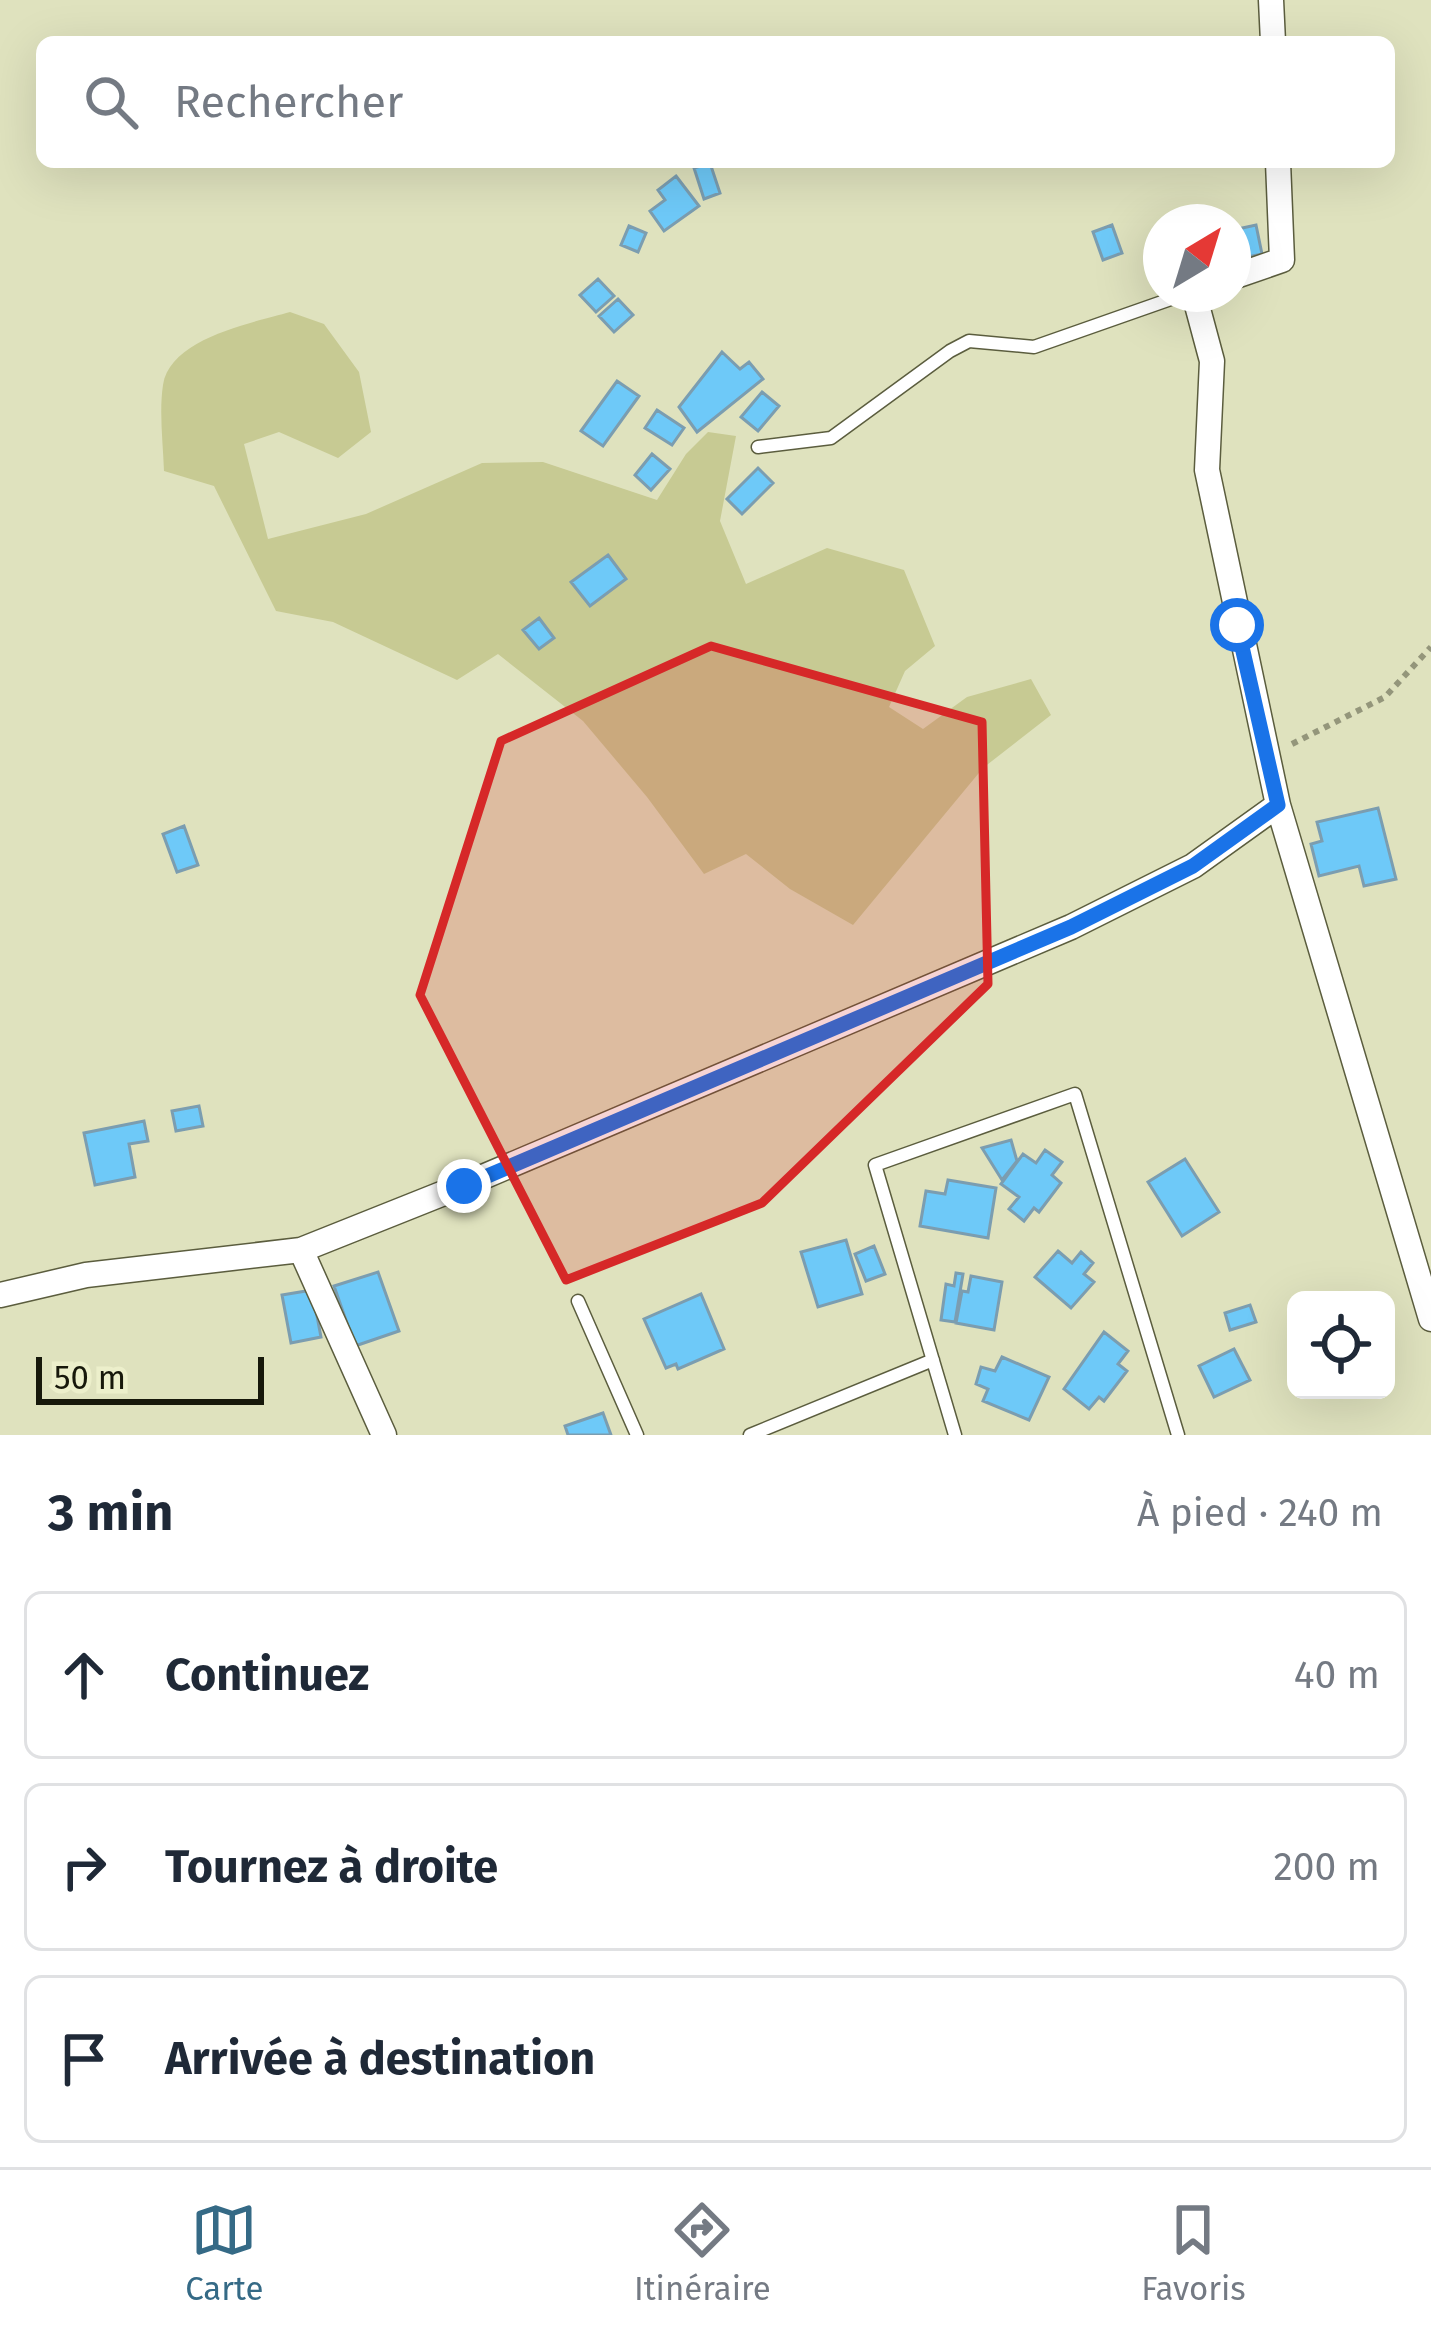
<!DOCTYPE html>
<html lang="fr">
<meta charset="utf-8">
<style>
:root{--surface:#fff;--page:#f2f2f3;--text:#1f2937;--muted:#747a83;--line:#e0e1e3;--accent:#356a86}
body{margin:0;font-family:"Fira Sans",sans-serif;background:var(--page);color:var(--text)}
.controls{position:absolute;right:36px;bottom:36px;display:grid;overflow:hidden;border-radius:18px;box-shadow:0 12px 48px #0002}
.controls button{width:108px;height:108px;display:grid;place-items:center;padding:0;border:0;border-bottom:3px solid var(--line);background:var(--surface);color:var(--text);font:60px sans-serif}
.compass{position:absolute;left:1143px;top:204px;width:108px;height:108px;border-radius:50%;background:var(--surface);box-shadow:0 12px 48px #0002;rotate:38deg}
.scale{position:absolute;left:36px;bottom:30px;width:228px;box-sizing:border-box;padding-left:12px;border:6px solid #17180b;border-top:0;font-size:33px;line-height:42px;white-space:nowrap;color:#17180b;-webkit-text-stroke:9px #ecefcb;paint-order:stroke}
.stop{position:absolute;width:36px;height:36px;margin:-27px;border:9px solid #1a73e8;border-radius:50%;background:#fff}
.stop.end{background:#1a73e8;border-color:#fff;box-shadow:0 3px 12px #0008}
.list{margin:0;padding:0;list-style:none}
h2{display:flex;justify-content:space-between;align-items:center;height:156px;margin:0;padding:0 48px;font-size:51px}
h2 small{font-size:39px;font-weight:400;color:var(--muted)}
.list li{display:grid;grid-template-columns:78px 1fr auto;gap:36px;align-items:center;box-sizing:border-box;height:168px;margin:0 24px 24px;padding:0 24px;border:3px solid var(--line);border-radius:18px}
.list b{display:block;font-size:45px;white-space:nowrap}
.list em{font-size:39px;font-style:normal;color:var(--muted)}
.icon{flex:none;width:66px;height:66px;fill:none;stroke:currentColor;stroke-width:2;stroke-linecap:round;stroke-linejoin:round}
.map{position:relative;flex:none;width:1431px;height:1435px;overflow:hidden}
.search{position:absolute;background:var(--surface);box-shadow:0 12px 48px #0002;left:36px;right:36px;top:36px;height:132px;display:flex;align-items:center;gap:30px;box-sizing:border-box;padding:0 42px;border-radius:18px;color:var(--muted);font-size:45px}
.sheet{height:732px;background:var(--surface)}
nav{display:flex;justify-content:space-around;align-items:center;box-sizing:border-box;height:168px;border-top:3px solid var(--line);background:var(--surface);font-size:33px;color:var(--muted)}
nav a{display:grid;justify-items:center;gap:6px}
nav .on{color:var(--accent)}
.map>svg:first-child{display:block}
.green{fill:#c7ca93}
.building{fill:#6ec9f8;stroke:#7b9db0;stroke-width:3}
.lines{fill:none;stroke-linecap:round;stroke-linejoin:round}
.service-casing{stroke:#5b5d3e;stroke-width:15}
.minor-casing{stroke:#5b5d3e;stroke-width:27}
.path{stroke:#94967b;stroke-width:6;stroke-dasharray:6 6;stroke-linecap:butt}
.service{stroke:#fff;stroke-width:12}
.minor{stroke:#fff;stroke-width:24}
.route{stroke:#1a73e8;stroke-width:15}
.marked{fill:#d62828;fill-opacity:0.2;stroke:#d62828;stroke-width:9;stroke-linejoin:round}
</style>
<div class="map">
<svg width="1431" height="1435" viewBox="0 0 1431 1435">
<rect width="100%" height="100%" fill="#dfe2be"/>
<path class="green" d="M290,312l34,12 35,48 12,60 -33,26 -59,-26 -35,12 24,95 98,-25 116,-51 61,-1 114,38 29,-46 22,-22 28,4 -16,85 26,63 81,-36 77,22 31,76 -30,25 -16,36 34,22 44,-32 64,-18 20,36 -68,53 -130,157 -63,-36 -44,-35 -42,20 -57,-77 -64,-76 -85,-67 -41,26 -124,-58 -57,-11 -62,-125 -50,-15c-1,-28 -5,-59 -1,-86 7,-47 89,-62 127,-73z"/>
<path class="building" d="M710,163l10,30 -16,6 -10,-31z
M676,176l23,30 -35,25 -14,-20 15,-11 -7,-10z
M1112,225l10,28 -19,7 -10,-28z
M1256,225l6,29 -29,6v-30z
M629,226l17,7 -8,19 -17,-7z
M598,279l16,17 -18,16 -16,-17z
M618,299l15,16 -19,17 -15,-16z
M722,352l18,17 9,-7 14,17 -66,53 -18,-25z
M617,381l22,15 -36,50 -22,-15z
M762,392l17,14 -21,25 -17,-14z
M657,410l27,18 -12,17 -27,-17z
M652,454l18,15 -19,21 -16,-15z
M758,468l15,15 -31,31 -15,-15z
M608,555l18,24 -36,27 -19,-24z
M539,618l15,20 -15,11 -16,-19z
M1378,808l18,71 -32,7 -5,-20 -40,10 -8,-32 11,-3 -5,-19z
M184,826l14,39 -21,7 -14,-38z
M199,1106l4,20 -27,5 -4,-20z
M144,1121l4,20 -19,3 6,33 -40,8 -11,-52z
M1011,1140l6,21 -15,19 -20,-32z
M1045,1150l17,12 -10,13 9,8 -22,29 -5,-4 -10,13 -15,-12 10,-12 -18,-13 22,-30 13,9z
M1185,1159l34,53 -37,24 -34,-54z
M948,1180l48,8 -8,50 -68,-12 6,-35 19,3z
M846,1240l16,54 -44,13 -17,-55z
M874,1246l11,28 -19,7 -11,-27z
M1058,1251l14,12 9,-11 12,11 -9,11 10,8 -23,26 -36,-31z
M378,1272l21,59 -44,15 -21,-60z
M956,1273l7,1 -8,48 -14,-2 5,-36 8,2z
M971,1276l31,6 -8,48 -38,-7 6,-32 6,1z
M312,1290l9,47 -30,6 -9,-48z
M701,1294l23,55 -46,20 -2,-5 -10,4 -22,-49z
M1250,1305l6,17 -26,8 -5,-17z
M1104,1332l24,19 -10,13 9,7 -23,30 -5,-4 -10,12 -25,-20z
M1234,1349l16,31 -36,17 -15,-31z
M1002,1357l47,20 -20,43 -46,-19 5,-12 -12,-5 5,-17 14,4z
M603,1413l8,22h-43l-3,-9z"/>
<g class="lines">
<g class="service-casing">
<path id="service" d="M758,447l73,-9 119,-87 19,-10 65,6 151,-53
M578,1301l59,134
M750,1435l183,-75
M955,1435l-80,-270 200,-71 103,341"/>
</g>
<g class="minor-casing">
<path id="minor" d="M1271,0l2,42
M1233,277l49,-17 -4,-98
M1194,294l18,67 -5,109 71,335 153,514
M301,1250l83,185
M0,1295l86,-20 215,-25 163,-65 607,-258 122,-61 85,-61"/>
</g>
<path class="path" d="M1292,744l93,-47 46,-50"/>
<use href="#service" class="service"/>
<use href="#minor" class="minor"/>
</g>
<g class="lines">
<path class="route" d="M464,1186l607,-259 122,-61 85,-61 -41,-180"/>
</g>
<path class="marked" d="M711,646l271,76 6,262 -226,219 -196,77 -146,-285 81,-254z"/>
</svg>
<div class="controls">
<button><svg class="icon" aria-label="locate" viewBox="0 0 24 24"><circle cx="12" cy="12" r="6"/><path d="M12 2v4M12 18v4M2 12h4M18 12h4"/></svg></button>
</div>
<svg class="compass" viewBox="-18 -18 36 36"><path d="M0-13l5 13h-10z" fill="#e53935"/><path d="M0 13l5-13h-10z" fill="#747a83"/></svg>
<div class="scale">50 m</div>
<div class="stop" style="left:1237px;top:625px"></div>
<div class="stop end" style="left:464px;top:1186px"></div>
<div class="search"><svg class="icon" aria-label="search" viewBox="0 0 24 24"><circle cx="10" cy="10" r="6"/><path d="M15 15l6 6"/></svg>Rechercher</div>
</div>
<section class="sheet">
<h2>3 min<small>À pied · 240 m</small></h2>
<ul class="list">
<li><svg class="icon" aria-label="ahead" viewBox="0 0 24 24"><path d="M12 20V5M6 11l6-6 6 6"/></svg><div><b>Continuez</b></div><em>40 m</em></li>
<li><svg class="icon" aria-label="right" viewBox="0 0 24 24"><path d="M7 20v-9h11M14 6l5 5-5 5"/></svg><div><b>Tournez à droite</b></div><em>200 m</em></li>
<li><svg class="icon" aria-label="arrive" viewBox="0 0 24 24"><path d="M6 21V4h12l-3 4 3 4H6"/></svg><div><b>Arrivée à destination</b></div></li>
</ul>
</section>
<nav>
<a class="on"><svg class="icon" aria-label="map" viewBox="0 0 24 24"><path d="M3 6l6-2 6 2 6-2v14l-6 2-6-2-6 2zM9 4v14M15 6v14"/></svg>Carte</a>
<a><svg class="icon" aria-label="directions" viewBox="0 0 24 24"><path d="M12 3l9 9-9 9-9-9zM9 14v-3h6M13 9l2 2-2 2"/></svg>Itinéraire</a>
<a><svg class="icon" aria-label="saved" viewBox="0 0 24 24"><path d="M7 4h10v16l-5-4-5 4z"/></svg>Favoris</a>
</nav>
